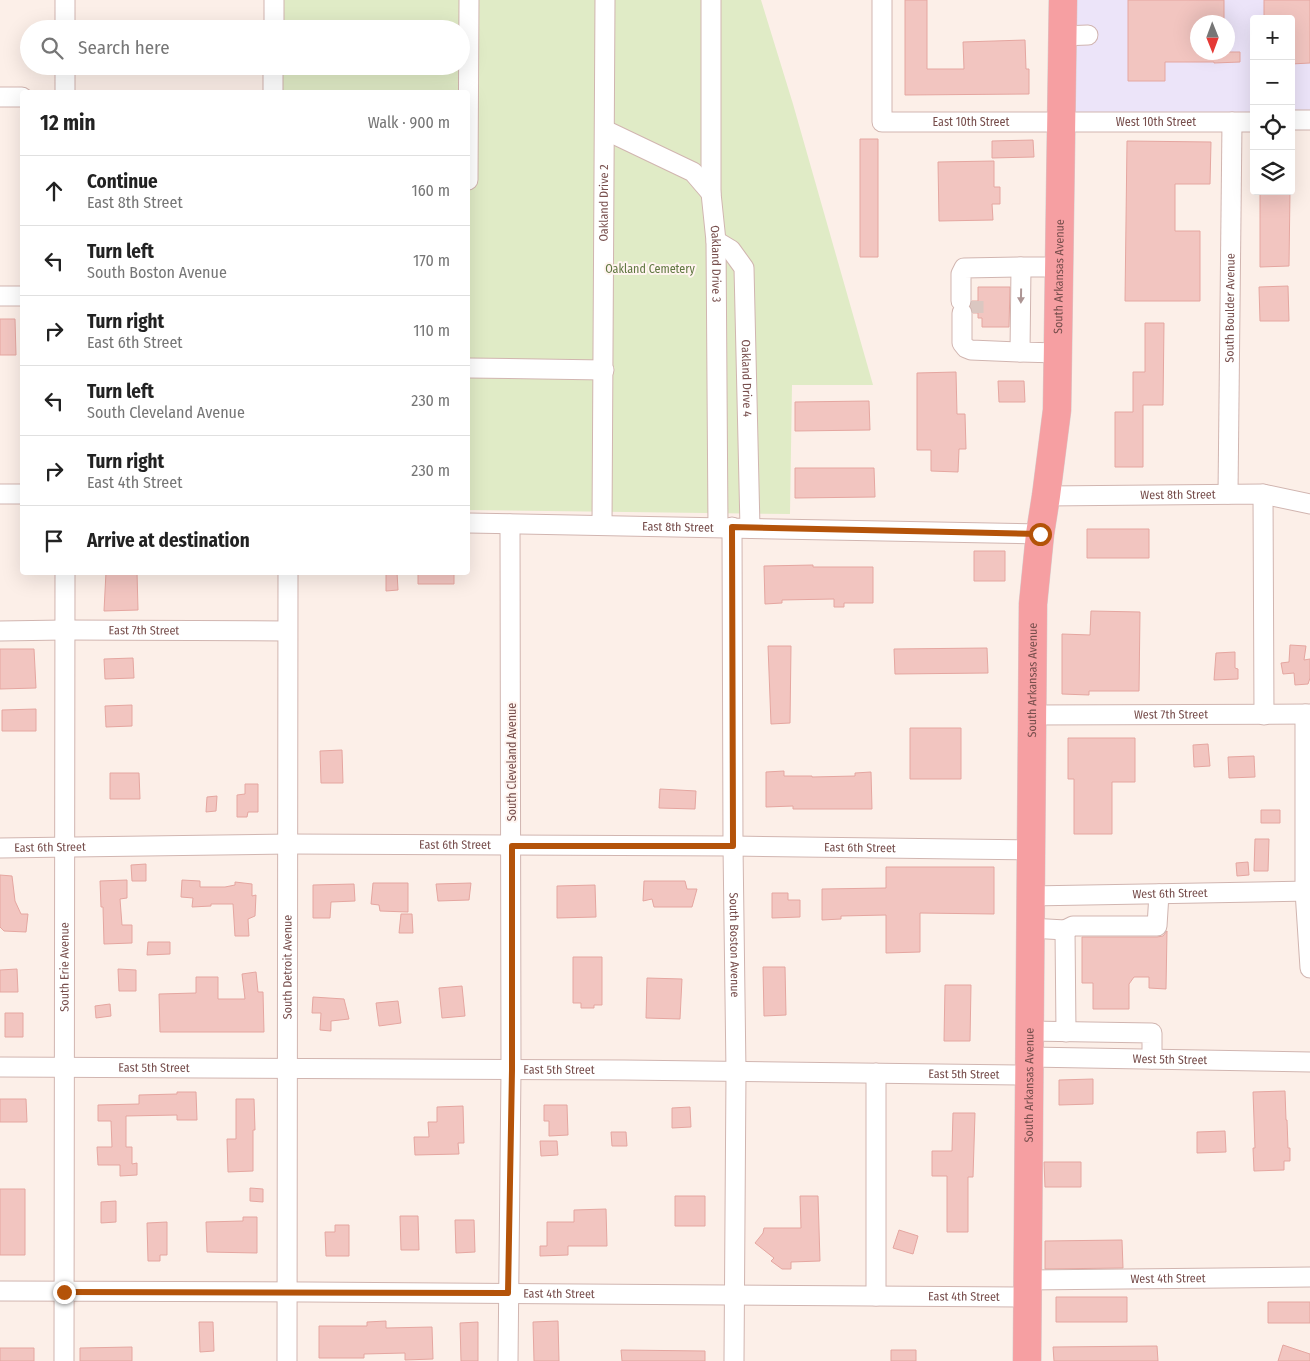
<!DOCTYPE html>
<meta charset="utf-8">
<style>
:root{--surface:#fff;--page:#f2f2f2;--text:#222;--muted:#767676;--line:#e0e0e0}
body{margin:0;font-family:"Fira Sans Condensed",sans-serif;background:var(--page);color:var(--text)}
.controls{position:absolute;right:15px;top:15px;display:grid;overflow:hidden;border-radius:5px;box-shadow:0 5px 20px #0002}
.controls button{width:45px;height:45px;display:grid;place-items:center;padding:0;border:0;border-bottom:1px solid var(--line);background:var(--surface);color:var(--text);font:25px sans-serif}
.compass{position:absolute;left:1190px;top:15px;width:45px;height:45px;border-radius:50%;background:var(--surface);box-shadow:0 5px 20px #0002;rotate:179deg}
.stop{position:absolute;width:15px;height:15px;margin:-11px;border:4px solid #b45309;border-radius:50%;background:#fff}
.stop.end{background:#b45309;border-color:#fff;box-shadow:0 1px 5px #0008}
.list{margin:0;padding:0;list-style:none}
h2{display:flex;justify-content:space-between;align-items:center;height:65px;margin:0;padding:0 20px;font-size:21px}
h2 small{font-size:16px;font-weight:400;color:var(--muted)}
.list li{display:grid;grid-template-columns:32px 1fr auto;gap:15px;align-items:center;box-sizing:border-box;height:70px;padding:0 20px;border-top:1px solid var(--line)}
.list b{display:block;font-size:19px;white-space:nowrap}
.list p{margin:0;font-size:16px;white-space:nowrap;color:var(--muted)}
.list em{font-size:16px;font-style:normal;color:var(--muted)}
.icon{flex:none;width:28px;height:28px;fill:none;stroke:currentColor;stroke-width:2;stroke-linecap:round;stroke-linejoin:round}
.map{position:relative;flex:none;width:1310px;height:1361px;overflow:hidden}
.search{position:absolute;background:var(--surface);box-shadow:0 5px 20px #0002;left:20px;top:20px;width:450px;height:55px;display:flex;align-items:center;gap:12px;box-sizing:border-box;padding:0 18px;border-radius:28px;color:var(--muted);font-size:19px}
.panel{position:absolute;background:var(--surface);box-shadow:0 5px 20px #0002;left:20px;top:90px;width:450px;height:485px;border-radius:5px}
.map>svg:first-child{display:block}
.education{fill:#ece4f9;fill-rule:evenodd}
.green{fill:#e0ebc6}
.building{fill:#f2c5c0;stroke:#e5a6a0}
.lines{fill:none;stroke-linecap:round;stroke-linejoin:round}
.minor-tunnel{stroke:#dbc7c1;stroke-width:19;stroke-dasharray:19 9;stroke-linecap:butt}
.minor-casing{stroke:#d1b5b0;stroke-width:21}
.highway-casing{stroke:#d9cdcd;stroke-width:29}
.minor{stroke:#fff;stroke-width:19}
.highway{stroke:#f69fa2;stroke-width:28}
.oneway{fill:#ad9594}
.route{stroke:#b45309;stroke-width:6}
.labels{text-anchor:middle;stroke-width:4;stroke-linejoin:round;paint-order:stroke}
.street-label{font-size:12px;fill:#774e4c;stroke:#fff4ef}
.park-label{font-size:12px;fill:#607741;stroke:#fff4ef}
</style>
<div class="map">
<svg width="1310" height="1361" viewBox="0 0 1310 1361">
<rect width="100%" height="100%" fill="#fcefe8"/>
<path class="education" d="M1073,0h237v113l-19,1v-95h-37v96h-183zM1198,22h30v30h-30z"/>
<path class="green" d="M281,0h480l32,104 80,281h-81l-2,129 -322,-4v-418h-187v-26h180v-37h-180z"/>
<path class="building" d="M905,0h22v69h37l-1,-27 62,-2 1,29h3v25l-124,1z
M1128,0h96v22h-26v30h42v10l-26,1v-1h-49v19h-37z
M1264,0h46v63l-19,1v-45h-27z
M860,139h18v118h-18z
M1033,140l1,17 -42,1v-17z
M1127,141l84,1 -1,42h-35v47h25v70h-75z
M994,161v26h6v17h-8l1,16 -54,1 -1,-59z
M1260,191h30l-1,75 -29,1z
M1288,286l1,35h-29l-1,-34z
M978,287h32l-1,40h-27v-9h-4v-5h-5l-2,-7 1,-5h6z
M0,319h15l1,36h-16z
M1145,323h19l-1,82h-20v62h-28v-55h18v-40h12z
M956,372l1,42h8l1,35h-7l-1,23 -27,-1v-21h-14v-77z
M998,381h26l1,21h-26z
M869,401l1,29 -75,1v-29z
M795,468h79l1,29 -80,1z
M1087,529h62v29h-62z
M974,551h31v30h-31z
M813,565v2h60v36h-29v4h-10v-8l-52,1v3l-17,1 -1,-38z
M106,572h31l1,38 -34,1z
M386,572h11l1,18 -12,1z
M418,572h36v12h-36z
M1091,611l49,1 -1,79h-50v4l-27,-1v-60l28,1z
M1290,645l16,1 -2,14 6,-1v19l-2,6 -13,1 -1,-12 -11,1 -2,-11 8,-1z
M768,646h23l-1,77 -19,1z
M987,648l1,25 -93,1 -1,-25z
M0,649h34l2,39 -36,1z
M1235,652v16l3,1v10l-24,1 2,-27z
M133,658l1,20 -29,1 -1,-20z
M132,705v21l-26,1 -1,-21z
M36,709v22h-34v-21z
M910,728h51v51h-51z
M1068,738h67v44h-23v52h-38v-55h-6z
M1208,744l2,22 -16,1 -1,-22z
M342,750l1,33h-22l-1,-32z
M1254,756l1,21 -26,1 -1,-21z
M784,771v5h28v1l43,-1v-3l16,-1 1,37h-79v-3l-27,1v-35z
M110,773h29l1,26h-30z
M245,784h13v28h-10l-1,5h-10v-22l8,-1z
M660,789l36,2 -1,18 -36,-1z
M217,796l-1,15 -10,1 1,-15z
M1261,810h19v13h-19z
M1255,839h14l-1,32h-14z
M1248,862l1,13 -12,1 -1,-13z
M146,864v17h-14l-1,-16z
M886,867h108v47l-74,-1v39l-34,1v-38l-45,1v3l-19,1v-31l64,-1z
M0,875l12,1 3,25 6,13h7l-2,18 -22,-1 -4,-4z
M127,880v18l-7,1 2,26h10v18l-28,1 -1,-37h-2l-1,-26z
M182,880l18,1v6h25l10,-2v-3l17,2v12l4,-1 -1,21 -7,3 1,17h-14l-2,-32h-22v2l-19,1 1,-9 -12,-1z
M644,881h41l2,8h10l-5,18h-38l-2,-8 -9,2z
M373,883h35v29l-28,-1 -1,-6 -8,-1z
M471,883l-2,17 -31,1 -2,-17z
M354,884l1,17 -24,1 -1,16h-17v-33z
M595,885l1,32 -39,1v-32z
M772,893h16v7h12v17l-28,1z
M401,914h11l1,19h-14z
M1167,931l-1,58 -17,-1v-11h-15l-5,7v25h-36v-26h-11v-46h75l6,-1z
M148,942h22v12l-23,1z
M573,957h29v48h-8v3h-13v-5h-8z
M763,967h22l1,48 -22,1z
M17,969l1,23h-18v-22z
M118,969l18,1v21h-17z
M256,972l2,20h5l1,40h-104l-1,-38 37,-1v-16h22v22h27l-3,-25z
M647,978l35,1 -2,40 -34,-1z
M945,985h26l-1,56h-26z
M462,986l3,30 -23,2 -3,-30z
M313,997l31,2 5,20 -18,2v10l-11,-1 1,-17h-9z
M398,1001l3,22 -22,3 -3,-23z
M110,1004l1,12 -15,2 -1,-12z
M5,1013h18v24h-18z
M1093,1079v25l-34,1v-25z
M1285,1091l1,29h1l1,28h2v13h-6v9l-30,1 -1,-23h2l-2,-56z
M177,1092h19l1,28h-20v-5l-51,1v31h6v17l5,-1v12l-17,1v-11h-22l-1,-18h15l-1,-26h-13v-16l41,-1v-9l38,-1z
M0,1099h26l1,23h-27z
M236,1099h18l1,31h-2v41l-25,1 -1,-33h9z
M544,1105h23l1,30 -19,1v-15h-5z
M463,1106l1,37h-6l1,11 -44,1 -1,-18h15l-1,-15h9v-15z
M690,1107l1,20 -19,1v-20z
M953,1113h22l-2,64h-5v55h-21v-56h-15v-25h20z
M1225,1131l1,21 -29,1v-21z
M611,1132h15l1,14h-15z
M540,1141h17l1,14 -17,1z
M1044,1162h37v25h-36z
M250,1188l13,1v13l-13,-1z
M0,1189h25v66h-25z
M675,1196h30v30h-30z
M800,1196h18l2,65 -29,1v7h-9l-11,-8 3,-3 -19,-15 8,-10 1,-5h37z
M116,1201v21l-15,1v-21z
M606,1209l1,37h-39v9l-28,1v-10h7v-24h27v-12z
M400,1216h18l1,34h-18z
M243,1217h14v36l-50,-1 -1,-30 37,-1z
M455,1220h19l1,32 -19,1z
M167,1222v33h-7v6h-12l-1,-38z
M335,1225h14v31h-23l-1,-24h10z
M899,1230l19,6 -5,18 -20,-6z
M1122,1240l1,28 -78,1v-28z
M1056,1297h71v25h-71z
M1268,1302h42v21h-42z
M386,1321v7l46,-1 1,32 -28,1v-7l-41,1v4h-45v-32h48v-4z
M558,1321l1,40h-25l-1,-39z
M199,1322h14l1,29 -14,1z
M478,1322v39h-17l-1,-38z
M1283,1345l27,9v7h-32z
M1157,1346l1,15h-104l-1,-14z
M132,1347v14h-52v-13z
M0,1348h34v13h-34z
M621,1350l84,1v10h-83z
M891,1350h25v11h-25z"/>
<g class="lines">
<path class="minor-tunnel" d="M974,301v12"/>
<g class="minor-casing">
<g id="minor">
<path d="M65,0v29"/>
<path id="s1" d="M711,0v193l5,48 2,286"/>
<path id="s2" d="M882,0v122h372"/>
<path d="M274,29v-29"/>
<path d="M1062,36l26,-1"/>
<path d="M65,66v26"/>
<path d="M273,92v-26"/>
<path d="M0,97h22"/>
<path d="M1291,120h19"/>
<path d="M605,130l88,42 18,21"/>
<path d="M468,180l1,-180"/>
<path id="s3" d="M716,241l15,9 13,18 6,260"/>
<path d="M0,296h22"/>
<path d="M961,301v-27l3,-6 57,-1"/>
<path d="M962,313v30l4,5 5,2 49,2"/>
<path d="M1058,353l-38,-1 1,-85h37"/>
<path d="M468,368l136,2"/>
<path d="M0,494h22"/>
<path id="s4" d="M1228,494l4,-372"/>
<path d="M1263,494l1,221"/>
<path id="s5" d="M1046,496l217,-2 47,10"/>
<path id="s6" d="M468,523l572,11"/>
<path id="s7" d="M602,525l3,-525"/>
<path id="s8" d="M732,527l1,319 3,226 -2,289"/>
<path id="s9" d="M0,631l64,-1 222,1"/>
<path d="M1305,714v177l5,77"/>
<path id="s10" d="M1032,715l278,-1"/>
<path id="s11" d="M0,848l289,-4 444,2 297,4"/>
<path id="s12" d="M1030,896l280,-5"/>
<path d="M1030,928l35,2 1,102"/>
<path d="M1065,930l8,-4h84l2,-32"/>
<path d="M1029,1031l123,2v26"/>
<path id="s13" d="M1029,1057l281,5"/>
<path id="s14" d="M0,1067l624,3 404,5"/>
<path d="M876,1073v223"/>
<path id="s15" d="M1027,1280l283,-3"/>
<path id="s16" d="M0,1291l308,1 719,5"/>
<path id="s17" d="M64,1361l1,-789"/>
<path id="s18" d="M287,1361l1,-789"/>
<path d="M508,1361l3,-291 -1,-546"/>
</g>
</g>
<g class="highway-casing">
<g id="highway">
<path id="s19" d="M1027,1361l6,-757 7,-70 6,-38 11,-86 6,-410"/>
</g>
</g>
<use href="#minor" class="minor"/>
<use href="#highway" class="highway"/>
</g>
<defs><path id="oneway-solid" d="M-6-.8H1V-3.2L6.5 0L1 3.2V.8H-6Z" transform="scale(1.25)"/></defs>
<use class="oneway" href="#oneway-solid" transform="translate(1021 296) rotate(91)"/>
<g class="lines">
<path class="route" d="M64,1292l444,1 4,-223v-224h221l-1,-319 308,7"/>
</g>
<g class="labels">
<g class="street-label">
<text dy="4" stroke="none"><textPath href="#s2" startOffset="211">East 10th Street</textPath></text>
<text dy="4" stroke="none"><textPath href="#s2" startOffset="396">West 10th Street</textPath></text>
<text dy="4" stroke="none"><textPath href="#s7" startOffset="322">Oakland Drive 2</textPath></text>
<text dy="4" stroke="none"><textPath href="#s1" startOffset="264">Oakland Drive 3</textPath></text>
<text dy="4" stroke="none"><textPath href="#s19" startOffset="1086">South Arkansas Avenue</textPath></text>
<text dy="4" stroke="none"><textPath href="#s4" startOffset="186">South Boulder Avenue</textPath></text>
<text dy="4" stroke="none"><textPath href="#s3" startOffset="150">Oakland Drive 4</textPath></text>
<text dy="4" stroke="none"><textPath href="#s5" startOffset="132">West 8th Street</textPath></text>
<text dy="4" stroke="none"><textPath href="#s6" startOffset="210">East 8th Street</textPath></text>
<text dy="4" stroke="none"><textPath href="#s9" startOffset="144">East 7th Street</textPath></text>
<text dy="4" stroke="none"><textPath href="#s19" startOffset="681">South Arkansas Avenue</textPath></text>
<text dy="4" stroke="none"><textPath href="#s10" startOffset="139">West 7th Street</textPath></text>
<text transform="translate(512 762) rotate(-90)" y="4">South Cleveland Avenue</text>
<text dy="4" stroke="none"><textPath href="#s11" startOffset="455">East 6th Street</textPath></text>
<text dy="4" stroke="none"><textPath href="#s11" startOffset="50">East 6th Street</textPath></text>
<text dy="4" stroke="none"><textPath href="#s11" startOffset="860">East 6th Street</textPath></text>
<text dy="4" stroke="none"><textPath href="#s12" startOffset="140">West 6th Street</textPath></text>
<text dy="4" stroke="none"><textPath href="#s8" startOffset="418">South Boston Avenue</textPath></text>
<text dy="4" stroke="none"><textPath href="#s17" startOffset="394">South Erie Avenue</textPath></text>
<text dy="4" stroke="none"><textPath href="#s18" startOffset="394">South Detroit Avenue</textPath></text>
<text dy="4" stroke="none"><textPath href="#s13" startOffset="141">West 5th Street</textPath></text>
<text dy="4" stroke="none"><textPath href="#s14" startOffset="154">East 5th Street</textPath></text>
<text dy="4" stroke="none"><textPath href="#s14" startOffset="559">East 5th Street</textPath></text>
<text dy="4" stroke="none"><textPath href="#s14" startOffset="964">East 5th Street</textPath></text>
<text dy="4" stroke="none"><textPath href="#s19" startOffset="276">South Arkansas Avenue</textPath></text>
<text dy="4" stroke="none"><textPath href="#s15" startOffset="141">West 4th Street</textPath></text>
<text dy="4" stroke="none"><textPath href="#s16" startOffset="559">East 4th Street</textPath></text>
<text dy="4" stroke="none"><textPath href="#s16" startOffset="964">East 4th Street</textPath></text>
</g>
<g class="park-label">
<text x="650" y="273">Oakland Cemetery</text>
</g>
</g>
</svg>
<div class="controls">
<button>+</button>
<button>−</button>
<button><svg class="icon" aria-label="locate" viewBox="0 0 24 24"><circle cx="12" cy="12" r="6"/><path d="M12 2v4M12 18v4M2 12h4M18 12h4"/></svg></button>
<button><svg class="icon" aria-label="layers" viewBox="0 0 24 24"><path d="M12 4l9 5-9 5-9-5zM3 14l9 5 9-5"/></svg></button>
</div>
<svg class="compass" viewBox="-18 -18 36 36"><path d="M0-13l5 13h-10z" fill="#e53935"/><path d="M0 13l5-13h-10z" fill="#767676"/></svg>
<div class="stop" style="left:1040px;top:534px"></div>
<div class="stop end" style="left:64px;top:1292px"></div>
<div class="search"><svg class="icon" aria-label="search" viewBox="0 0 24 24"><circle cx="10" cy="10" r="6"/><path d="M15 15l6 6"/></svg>Search here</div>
<section class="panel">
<h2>12 min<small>Walk · 900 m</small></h2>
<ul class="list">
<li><svg class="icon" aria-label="ahead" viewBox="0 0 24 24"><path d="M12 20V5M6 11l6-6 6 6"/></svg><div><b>Continue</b><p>East 8th Street</p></div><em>160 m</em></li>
<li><svg class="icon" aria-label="left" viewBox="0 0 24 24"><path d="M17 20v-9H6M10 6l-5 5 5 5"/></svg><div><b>Turn left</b><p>South Boston Avenue</p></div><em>170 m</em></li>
<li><svg class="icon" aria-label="right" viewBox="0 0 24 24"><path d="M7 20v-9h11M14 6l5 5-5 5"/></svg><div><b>Turn right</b><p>East 6th Street</p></div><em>110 m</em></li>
<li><svg class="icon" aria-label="left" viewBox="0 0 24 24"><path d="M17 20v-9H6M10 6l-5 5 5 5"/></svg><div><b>Turn left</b><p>South Cleveland Avenue</p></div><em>230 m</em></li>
<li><svg class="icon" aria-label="right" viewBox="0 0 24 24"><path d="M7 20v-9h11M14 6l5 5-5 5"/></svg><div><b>Turn right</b><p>East 4th Street</p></div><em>230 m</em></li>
<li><svg class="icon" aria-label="arrive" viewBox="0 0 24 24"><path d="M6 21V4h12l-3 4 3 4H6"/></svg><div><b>Arrive at destination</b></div></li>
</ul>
</section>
</div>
